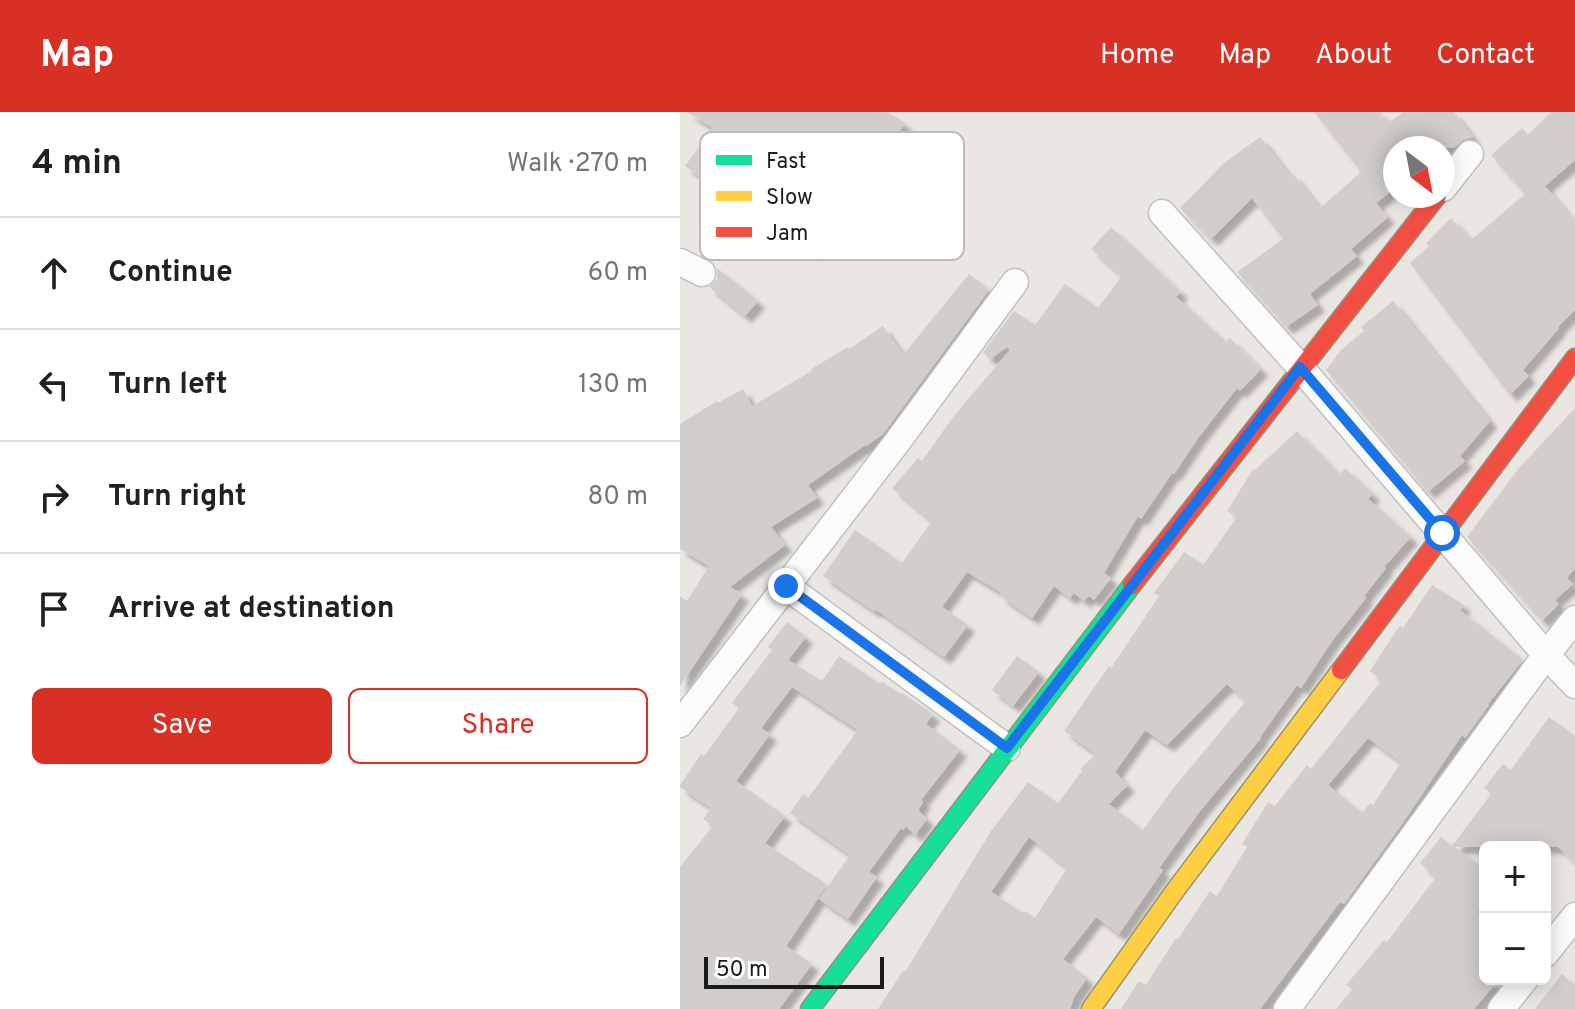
<!DOCTYPE html>
<meta charset="utf-8">
<style>
:root{--surface:#fff;--page:#f2f2f2;--text:#202124;--muted:#757577;--line:#e0e0e0;--accent:#d93025}
body{margin:0;font-family:Overpass,sans-serif;background:var(--page);color:var(--text)}
.controls{position:absolute;right:24px;bottom:24px;display:grid;overflow:hidden;border-radius:12px;box-shadow:0 4px 20px #0003}
.controls button{width:72px;height:72px;display:grid;place-items:center;padding:0;border:0;border-bottom:2px solid var(--line);background:var(--surface);color:var(--text);font:40px sans-serif}
.compass{position:absolute;left:703px;top:24px;width:72px;height:72px;border-radius:50%;background:var(--surface);box-shadow:0 4px 20px #0003;rotate:148deg}
.scale{position:absolute;left:24px;bottom:20px;width:180px;box-sizing:border-box;padding-left:8px;border:4px solid #1b1b1b;border-top:0;font-size:22px;line-height:28px;white-space:nowrap;color:#1b1b1b;-webkit-text-stroke:6px #fff;paint-order:stroke}
.stop{position:absolute;width:24px;height:24px;margin:-18px;border:6px solid #1a73e8;border-radius:50%;background:#fff}
.stop.end{background:#1a73e8;border-color:#fff;box-shadow:0 2px 8px #0008}
.list{margin:0;padding:0;list-style:none}
h2{display:flex;justify-content:space-between;align-items:center;height:104px;margin:0;padding:0 32px;font-size:34px}
h2 small{font-size:26px;font-weight:400;color:var(--muted)}
.list li{display:grid;grid-template-columns:52px 1fr auto;gap:24px;align-items:center;box-sizing:border-box;height:112px;padding:0 32px;border-top:2px solid var(--line)}
.list b{display:block;font-size:30px;white-space:nowrap}
.list em{font-size:26px;font-style:normal;color:var(--muted)}
.actions{display:flex;gap:16px;padding:24px 32px}
.actions a{flex:1;padding:18px 0;border:2px solid var(--accent);border-radius:12px;text-align:center;font-size:28px;color:var(--accent)}
.actions .main{background:var(--accent);color:#fff}
.icon{flex:none;width:44px;height:44px;fill:none;stroke:currentColor;stroke-width:2;stroke-linecap:round;stroke-linejoin:round}
.map{position:relative;flex:none;width:895px;height:897px;overflow:hidden}
header{display:flex;align-items:center;gap:48px;box-sizing:border-box;height:112px;padding:0 40px;background:var(--accent);color:#fff}
header strong{font-size:38px}
nav{display:flex;gap:44px;margin-inline-start:auto;font-size:28px}
main{display:flex}
aside{flex:1;background:var(--surface)}
.map>svg:first-child{display:block}
.building{fill:#d2cecc;fill-rule:evenodd;filter:url(#shadow)}
.lines{fill:none;stroke-linecap:round;stroke-linejoin:round}
.street-casing{stroke:#c2c1bf;stroke-width:29}
.fast-casing{stroke:#94927b;stroke-width:21}
.slow-casing{stroke:#94927b;stroke-width:21}
.jam-casing{stroke:#94927b;stroke-width:21}
.street{stroke:#fcfbfb;stroke-width:26}
.fast{stroke:#16e098;stroke-width:18}
.slow{stroke:#ffcf43;stroke-width:18}
.jam{stroke:#f24e42;stroke-width:18}
.route{stroke:#1a73e8;stroke-width:10}
.key{fill:#fff;stroke:#bbb;stroke-width:2}
.key-label{font-size:22px;fill:#1b1b1b}
</style>
<header>
<strong>Map</strong>
<nav><a>Home</a><a>Map</a><a>About</a><a>Contact</a></nav>
</header>
<main>
<aside>
<h2>4 min<small>Walk · 270 m</small></h2>
<ul class="list">
<li><svg class="icon" aria-label="ahead" viewBox="0 0 24 24"><path d="M12 20V5M6 11l6-6 6 6"/></svg><div><b>Continue</b></div><em>60 m</em></li>
<li><svg class="icon" aria-label="left" viewBox="0 0 24 24"><path d="M17 20v-9H6M10 6l-5 5 5 5"/></svg><div><b>Turn left</b></div><em>130 m</em></li>
<li><svg class="icon" aria-label="right" viewBox="0 0 24 24"><path d="M7 20v-9h11M14 6l5 5-5 5"/></svg><div><b>Turn right</b></div><em>80 m</em></li>
<li><svg class="icon" aria-label="arrive" viewBox="0 0 24 24"><path d="M6 21V4h12l-3 4 3 4H6"/></svg><div><b>Arrive at destination</b></div></li>
</ul>
<div class="actions"><a class="main">Save</a><a>Share</a></div>
</aside>
<div class="map">
<svg width="895" height="897" viewBox="0 0 895 897">
<defs>
<filter id="shadow"><feDropShadow dx="7" dy="7" stdDeviation="2" flood-color="#0004"/></filter>
</defs>
<rect width="100%" height="100%" fill="#eae7e3"/>
<path class="building" d="M7,0h200l18,11 -24,37 -16,-10 -37,66 5,3 -21,34 -36,-21 2,-4 -48,-27 1,-2 -46,-33 28,-38z
M634,0h66l8,11 15,-11h51l19,25 -10,3 -9,8h-59v40l-19,15 12,14 -37,32 6,7 -47,38 8,11 -32,22 -49,-55 46,-33 -31,-41 -41,41 -31,-31 44,-45 36,-26 30,39 3,-2 27,34 40,-35 -1,-2 1,-1z
M871,0h24v48l-30,26 30,36v88l-17,17 1,1 -36,42 6,6 -19,19 -100,-132 19,-17 -3,-3 25,-25 20,22 54,-46 -34,-39 31,-27 6,7z
M431,115l70,65 -5,5 50,45 4,-4 31,31 -21,22 -3,-3 -39,50 -24,36 -2,-1 -31,46 -3,-3 -34,57 7,5 -17,22 -5,-4 -5,5 -10,-8 -4,5 -16,-12 -22,32 -32,-22 2,-3 -35,-21 -25,35 26,18 -24,32 -69,-48 -1,2 -51,-35 32,-46 47,33 30,-42 -40,-33 26,-30 4,3 31,-44 57,-67 -3,-3 -17,12 -7,-7 31,-41 21,14 30,-41 33,24 24,-32 -31,-27z
M37,156l41,33 -13,15 -36,-29 8,-8z
M289,162l20,16 -106,144 -17,12 -1,-1 -57,40 9,13 -46,29 14,18 -55,42 12,7 -62,92v-90l7,5 22,-35 -29,-17v-125l37,-23 1,2 25,-14 9,17 60,-35 -1,-2 37,-22 1,2 34,-23 20,29z
M713,189l97,120 -30,35 5,5 -37,31 -102,-122 15,-20 23,-19 -3,-4z
M895,296v160l-8,10 6,6 -18,16 4,4 -17,17 -75,-84 52,-69z
M617,319l42,44 6,-7 28,26 -5,5 43,38 -27,30 2,1 -22,28 2,2 -34,43 -31,47 -4,-3 -37,52 1,1 -61,73 -41,57 4,2 -44,64 -23,-17 -33,42 24,19 -13,19 -4,12h-192l25,-38 2,1 86,-141 37,-49 30,21 24,-32 -2,-2 16,-15 -32,-23 45,-65 2,2 48,-72 -5,-3 30,-41 19,13 34,-48 -10,-6 26,-42 2,1zM547,572l19,17 -74,89 -29,40 -34,-26 19,-19 -13,-13 30,-42 22,15zM349,725l38,31 -32,50 -10,-7 -2,2 -32,-21z
M752,473l32,20 -4,5 63,50 -35,44 1,1 -24,33 -3,-3 -60,89 -58,80 -4,-2 -80,107h-139l18,-28 7,4 30,-47 2,1 32,-48 7,5 30,-49 -5,-3 26,-42 7,4 32,-41 4,4 71,-89 -12,-9 24,-37 6,-8 3,2zM688,626l33,24 -28,43 -3,-2 -8,10 -34,-28z
M107,510l19,15 -18,23 34,21 17,-25 41,28 2,-2 19,12 1,-1 31,21 -7,10 34,26 -39,50 2,2 -5,8 9,9 -12,16 -9,-9 -3,4 -2,-2 -32,44 8,5 -29,42 -29,-20 31,-44 -60,-42 13,-19 5,4 50,-68 -66,-43 -31,41 9,6 -34,47 49,35 -20,27 62,42 -41,61 26,18 -33,45h-99v-142l33,-41 -10,-7 8,-11 -31,-21v-2l21,-31 3,2 35,-48 -7,-5 40,-53 -4,-3z
M337,544l22,16 -26,34 -21,-16z
M869,605l26,19v127l-17,-16h-103l30,23v109h14l-25,30h-138l16,-19 -6,-5 38,-45 3,2 49,-65 -16,-14 21,-26 11,9 39,-52 -7,-6 19,-24 8,6z
M882,862l13,11v24h-40z"/>
<g class="lines">
<g class="street-casing">
<path id="street" d="M763,76l27,-34
M482,101l138,154 246,288 29,30
M0,150l22,11
M106,474l221,162
M0,612l218,-283 117,-159
M865,842l30,-38
M607,897l259,-354 29,-36
M821,897l24,-30"/>
</g>
<g class="fast-casing">
<path id="fast" d="M130,897l322,-424"/>
</g>
<g class="slow-casing">
<path id="slow" d="M411,897l83,-117 167,-222"/>
</g>
<g class="jam-casing">
<path id="jam" d="M452,473l305,-389
M661,558l234,-312"/>
</g>
<use href="#street" class="street"/>
<use href="#fast" class="fast"/>
<use href="#slow" class="slow"/>
<use href="#jam" class="jam"/>
</g>
<g class="lines">
<path class="route" d="M106,474l221,162 293,-381 142,166"/>
</g>
<rect x="20" y="20" width="264" height="128" rx="12" class="key"/>
<rect x="36" y="43" width="36" height="10" fill="#16e098"/>
<rect x="36" y="79" width="36" height="10" fill="#ffcf43"/>
<rect x="36" y="115" width="36" height="10" fill="#f24e42"/>
<g class="key-label">
<text x="86" y="56">Fast</text>
<text x="86" y="92">Slow</text>
<text x="86" y="128">Jam</text>
</g>
</svg>
<div class="controls">
<button>+</button>
<button>−</button>
</div>
<svg class="compass" viewBox="-18 -18 36 36"><path d="M0-13l5 13h-10z" fill="#e53935"/><path d="M0 13l5-13h-10z" fill="#757577"/></svg>
<div class="scale">50 m</div>
<div class="stop" style="left:762px;top:421px"></div>
<div class="stop end" style="left:106px;top:474px"></div>
</div>
</main>
